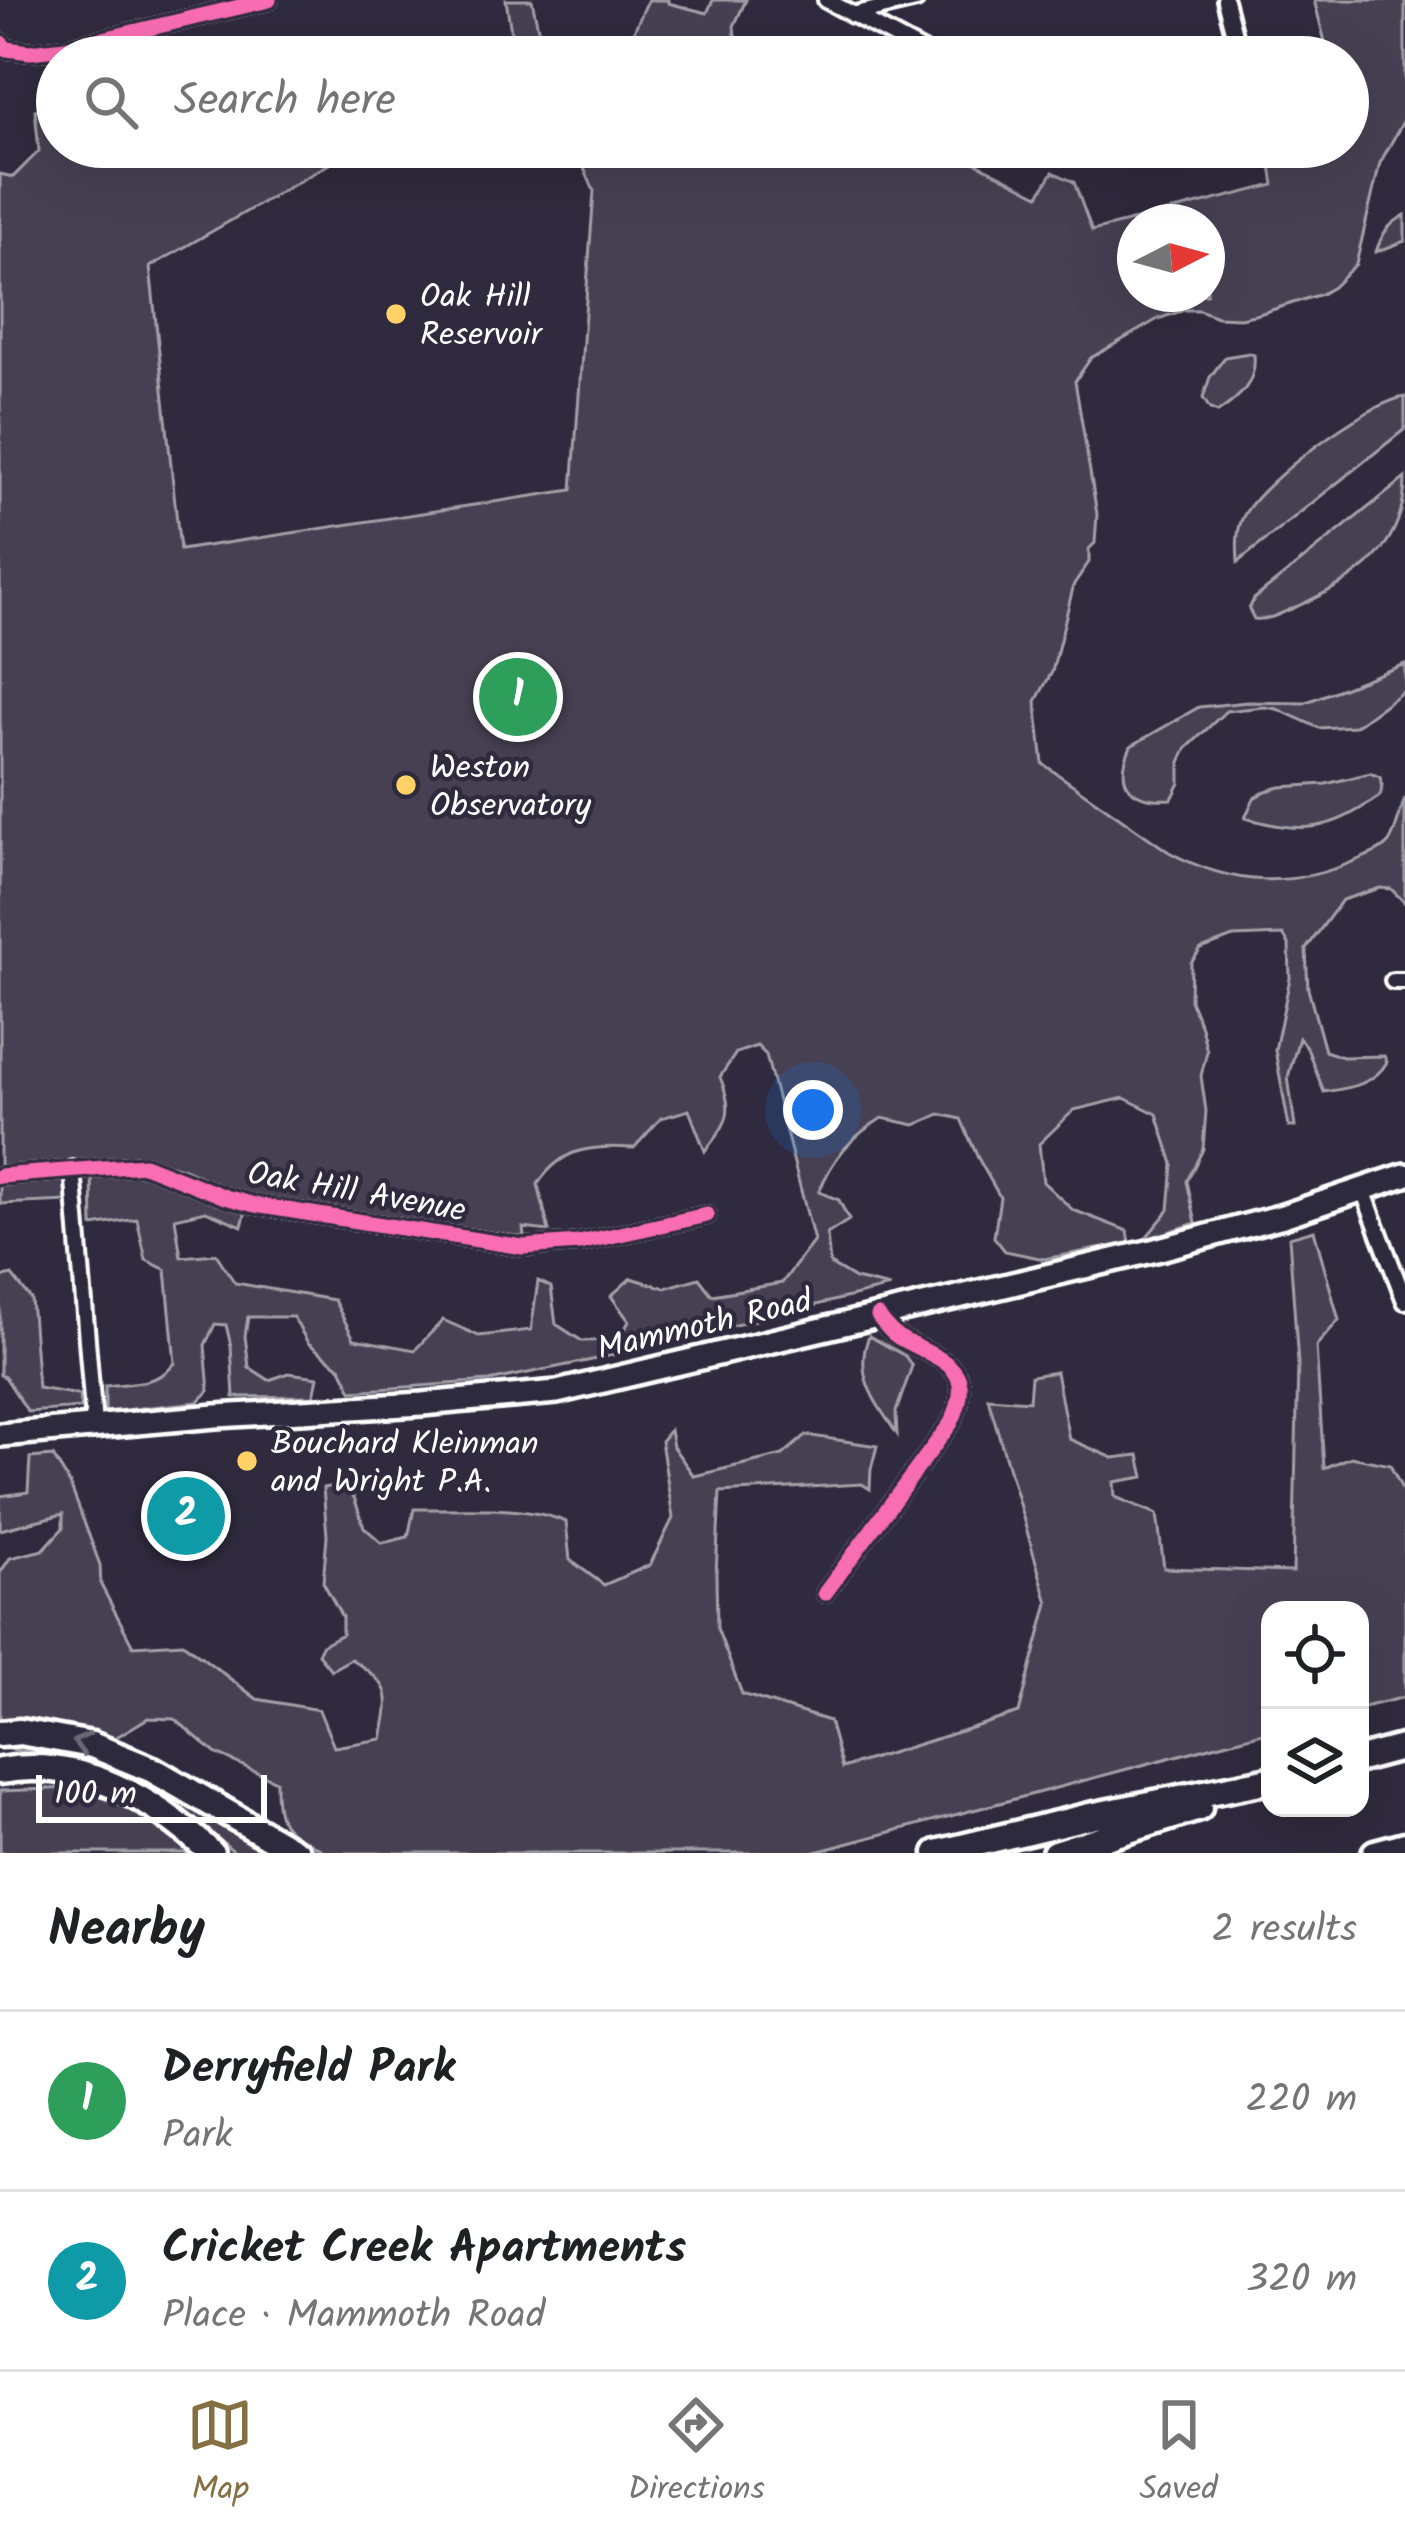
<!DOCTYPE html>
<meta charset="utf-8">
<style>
:root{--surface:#fff;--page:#f6f6f6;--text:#202124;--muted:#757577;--line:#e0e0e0;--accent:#847042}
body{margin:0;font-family:Kalam,sans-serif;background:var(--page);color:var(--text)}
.controls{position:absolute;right:36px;bottom:36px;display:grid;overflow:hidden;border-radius:24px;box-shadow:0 12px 48px #0002}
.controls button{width:108px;height:108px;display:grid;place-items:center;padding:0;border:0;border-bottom:3px solid var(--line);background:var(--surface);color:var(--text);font:60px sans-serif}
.compass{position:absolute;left:1117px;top:204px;width:108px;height:108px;border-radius:50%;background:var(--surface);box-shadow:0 12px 48px #0002;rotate:84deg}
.scale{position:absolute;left:36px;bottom:30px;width:231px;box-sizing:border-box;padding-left:12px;border:6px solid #fff;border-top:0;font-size:33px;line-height:42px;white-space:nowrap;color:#fff;-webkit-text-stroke:9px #2f2a3d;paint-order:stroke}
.you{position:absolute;left:813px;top:1110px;width:42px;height:42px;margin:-30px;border:9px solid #fff;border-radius:50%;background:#1a73e8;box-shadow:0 0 0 18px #1a73e833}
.badge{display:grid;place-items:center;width:78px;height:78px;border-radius:50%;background:var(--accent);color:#fff;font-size:39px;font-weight:700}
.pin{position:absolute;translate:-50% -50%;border:6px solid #fff;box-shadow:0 3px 12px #0006}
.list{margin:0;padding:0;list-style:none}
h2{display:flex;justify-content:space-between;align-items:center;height:156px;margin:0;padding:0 48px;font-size:51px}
h2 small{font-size:39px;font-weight:400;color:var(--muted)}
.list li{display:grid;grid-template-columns:78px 1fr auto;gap:36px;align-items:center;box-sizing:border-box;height:180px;padding:0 48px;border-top:3px solid var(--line)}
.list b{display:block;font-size:45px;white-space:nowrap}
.list p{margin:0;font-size:39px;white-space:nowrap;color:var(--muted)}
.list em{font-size:39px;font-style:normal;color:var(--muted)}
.icon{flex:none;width:66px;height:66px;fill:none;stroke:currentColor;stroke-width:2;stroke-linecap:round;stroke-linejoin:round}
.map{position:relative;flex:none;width:1405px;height:1853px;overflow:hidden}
.search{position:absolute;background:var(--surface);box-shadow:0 12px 48px #0002;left:36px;right:36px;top:36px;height:132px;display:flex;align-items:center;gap:30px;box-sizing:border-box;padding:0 42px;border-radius:66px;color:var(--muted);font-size:45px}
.sheet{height:516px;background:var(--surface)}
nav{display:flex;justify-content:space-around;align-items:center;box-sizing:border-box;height:168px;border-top:3px solid var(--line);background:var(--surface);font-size:33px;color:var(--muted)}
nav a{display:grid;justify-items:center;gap:6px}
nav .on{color:var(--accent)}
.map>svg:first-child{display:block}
.green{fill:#464152;stroke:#a2a0a8;stroke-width:3;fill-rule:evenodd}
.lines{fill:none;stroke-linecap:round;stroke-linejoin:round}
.street-casing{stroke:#fff;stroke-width:22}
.secondary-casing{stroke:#fff;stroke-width:30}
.highway-casing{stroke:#fff;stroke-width:33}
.street{stroke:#2f2a3d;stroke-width:14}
.secondary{stroke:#2f2a3d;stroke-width:21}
.highway{stroke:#2f2a3d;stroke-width:24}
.cycleway-casing{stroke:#2f2a3d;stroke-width:22}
.cycleway{stroke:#f96db3;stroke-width:15}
.oneway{stroke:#6d6a77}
.poi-dot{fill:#ffd166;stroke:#2f2a3d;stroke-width:4.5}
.labels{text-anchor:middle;stroke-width:9;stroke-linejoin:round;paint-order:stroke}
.poi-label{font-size:33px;fill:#fff;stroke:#2f2a3d;text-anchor:start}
.street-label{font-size:33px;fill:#fff;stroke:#2f2a3d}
</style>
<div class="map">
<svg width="1405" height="1853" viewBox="0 0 1405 1853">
<rect width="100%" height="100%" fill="#2f2a3d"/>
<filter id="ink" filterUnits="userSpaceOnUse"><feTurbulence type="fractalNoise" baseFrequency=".00833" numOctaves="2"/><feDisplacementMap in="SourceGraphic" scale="24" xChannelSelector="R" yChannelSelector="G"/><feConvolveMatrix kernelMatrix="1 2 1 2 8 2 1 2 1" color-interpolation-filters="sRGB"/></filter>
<g filter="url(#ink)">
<path class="green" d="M506,0h26l9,42 15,15h-137l11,-16 82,-3z
M648,0h20v3l39,10 6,-13h33l-12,26 2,18 22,13h-196l43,-8 28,-16z
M1314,0h91v118l-25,45 -24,101 -23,23 -12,7 -62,20 -19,4 -23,-1 -18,-7h-15l-26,9 -67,39 -16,23 22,133 -2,29 -6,6v13l-15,22 -22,88 -16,29 7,63 126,88c63,34 122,37 188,8 11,-5 25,-9 32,-18 8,-12 11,-31 16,-44v105l-14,-14 -11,-1 -38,12 -36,49 2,40 17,62 18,6 41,-1 3,6c-13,23 -38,26 -63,30l-17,-44 -8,-10 -11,39 7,50h-6l-14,-77 15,-72 -1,-34 -6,-9 -50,2 -32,12 -10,14 -1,37 11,27 6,24 -6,25 5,35 -3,38 -16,32 9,42 -52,17 25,-30 4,-46 -16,-50 -33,-16 -50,12 -35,34 4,38 30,28 55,21 2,12 -86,16 -39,-8 -11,-14 6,-40 -22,-39 -17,-39 -21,-5 -25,11 -33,-7c-31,19 -49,39 -63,74l20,8 10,20 -22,14 3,30 25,15 35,8 -298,73 -103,21 -137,10 -11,-23 -33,-25 -15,-26h-45l-3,19 4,31 20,13 20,-7 29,4 -4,19 -80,1 -3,-51 -5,-21 -11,-1 -10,21 4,46 -11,11 -93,10v-26c25,-3 53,-1 70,-23l-9,-93 -20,-10 -9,-41 -44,7 -1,-52 49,-5 46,21 60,17 -5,19 -36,-15 -31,7 6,39 35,-3 19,29 99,17 20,39 61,11 28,-30 36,16 52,-6 7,-49 13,6 5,37 26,17 37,-1 10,-19 -18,-25 20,-18 34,10 34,-10 13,17 70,-12 32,-42 -48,-186 -9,-9 -21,7 -16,24c15,36 8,45 -15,74l-16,-41 -28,8 -27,30c-42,-2 -71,-2 -96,36l11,47 -26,-3 1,9 -274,-40c-24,-6 -43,-18 -66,-28 -18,-8 -41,-7 -61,-10l-123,10v-995l13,3 26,-26 -4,-41 22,-5v42h203v10l28,-10h184l-134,12 -188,108 30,283 392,-60 22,-299 -11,-25 -27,-19h389l94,48 14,-23 21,10 18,49 182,-46 -6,-38h80v-90h-19zM1135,222h72v72h-72z
M1405,215v26l-29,11c6,-18 11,-27 29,-37z
M1249,353l5,2c3,28 -15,43 -36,57l-8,-3 -7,-11 7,-21 15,-20z
M1405,397v32l-167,133c-1,-16 -2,-33 6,-47 20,-35 122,-112 161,-118z
M1405,478c0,71 -48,101 -107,128 -15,6 -28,15 -44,13l-5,-10 5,-10z
M1405,664v26l-50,36 -36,2 -42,-19 -13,-2 -38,4 -40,38 -6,13v21l-8,16c-40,3 -59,-14 -41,-53l68,-39 48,-5 57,1z
M1370,773l10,4 3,10 -3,9c-52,36 -76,38 -135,22l9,-20 12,-7 14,-4 46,-3z
M68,1177l1,24 -69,3v-18z
M1314,1230l25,90 -23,26 8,122 27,-11 39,8 15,30v202l-45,11v-98h-90v121l-458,122h-485c-40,-24 -52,-21 -51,-72l-61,-28 -40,-34 -27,-1 -33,20c-39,-10 -75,-20 -115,-16v-149l10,-15 33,-8 20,-22v-14l-63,16v-34l28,-4 2,-34 23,-2 17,28 30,81 1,20 32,61 50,-3 74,56 62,11 15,37 48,-8c9,-47 11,-52 -31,-80l-20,11 -13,-16 5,-10 19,-10v-17l-19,-35 4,-46 -4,-48 17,-3 14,12 10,30 18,16 26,-6 6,-28c46,1 110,-5 152,13l4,38 34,25 46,-20 23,-47 -12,-77 9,-11 3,17 21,29 89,-21 23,-20 71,11 -6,23 -1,20 -8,-5 -142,8 -4,82 1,54 25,66 87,27 13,47 177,-55 29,-110 -60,-205 41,3 2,-25 25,-4 13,67 44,19 26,-3 5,22 -30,5 1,15 42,17 7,54 129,4 5,-208 -9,-127z
M12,1275l19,24 7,89 41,7 2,13 -53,4 -23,-35 -5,-2v-97z
M869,1336l36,20 7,10 -16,46 1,22c-21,-31 -44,-59 -28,-98z
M49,1743l66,17 160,93h-39l-68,-54 -38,-21 -62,-20 -68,-10z
M74,1788l57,19 64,46h-195v-62z"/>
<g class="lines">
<g class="street-casing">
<path id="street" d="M826,0l107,57
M1225,0l15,57
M852,15l64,-15
M0,42l7,7 23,3 35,-4 204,-48
M1393,981h12
M73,1169l21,256
M0,1176l144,-11 81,32 30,8 268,42 56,-4 128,-28
M1363,1190l42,111
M825,1593l126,-170c29,-59 -14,-63 -53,-86 -8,-5 -14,-13 -20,-21"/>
</g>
<g class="secondary-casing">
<path id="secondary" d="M0,1435l216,-19 206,-12 135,-12 599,-142 127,-34 122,-41"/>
</g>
<g class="highway-casing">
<path id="highway" d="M0,1734l20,-2 72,13 61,25 144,83
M1360,1759l45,-12
M0,1771c81,-15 155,28 211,82
M937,1853l153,-37 180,-36
M1055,1853l144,-45
M1375,1853l30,-8"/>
</g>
<use href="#street" class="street"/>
<use href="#secondary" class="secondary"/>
<use href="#highway" class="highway"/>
<g class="cycleway-casing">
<path id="cycleway" d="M0,42l7,7 23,3 35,-4 204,-48
M0,1176l144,-11 81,32 30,8 268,42 56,-4 128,-28
M825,1593l126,-170c29,-59 -14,-63 -53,-86 -8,-5 -14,-13 -20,-21"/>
</g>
<use href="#cycleway" class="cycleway"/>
</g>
<defs><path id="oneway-chevron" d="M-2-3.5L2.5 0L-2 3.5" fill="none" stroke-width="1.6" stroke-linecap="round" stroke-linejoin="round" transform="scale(3)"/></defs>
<use class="oneway" href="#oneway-chevron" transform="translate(81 1743) rotate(-165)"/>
</g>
<g class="poi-dot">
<circle cx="396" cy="314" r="12"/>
<circle cx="406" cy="785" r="12"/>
<circle cx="247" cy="1461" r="12"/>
</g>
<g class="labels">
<g class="poi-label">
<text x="420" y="307">Oak Hill<tspan x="420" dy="38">Reservoir</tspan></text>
<text x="430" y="778">Weston<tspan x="430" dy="38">Observatory</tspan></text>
<text x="271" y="1454">Bouchard Kleinman<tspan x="271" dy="38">and Wright P.A.</tspan></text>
</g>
<g class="street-label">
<text transform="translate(357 1190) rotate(10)" y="12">Oak Hill Avenue</text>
<text transform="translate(704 1323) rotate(-13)" y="12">Mammoth Road</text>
</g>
</g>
</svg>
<div class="controls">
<button><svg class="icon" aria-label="locate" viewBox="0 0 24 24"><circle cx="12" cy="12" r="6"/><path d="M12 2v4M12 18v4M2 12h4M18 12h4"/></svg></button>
<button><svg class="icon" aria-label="layers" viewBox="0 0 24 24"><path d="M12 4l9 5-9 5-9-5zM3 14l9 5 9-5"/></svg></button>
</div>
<svg class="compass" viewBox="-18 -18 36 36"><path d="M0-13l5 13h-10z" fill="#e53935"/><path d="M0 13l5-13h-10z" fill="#757577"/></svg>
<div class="scale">100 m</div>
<div class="you"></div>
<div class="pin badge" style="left:518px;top:697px;background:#2e9e5b">1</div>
<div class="pin badge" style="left:186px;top:1516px;background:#0f9aa8">2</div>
<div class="search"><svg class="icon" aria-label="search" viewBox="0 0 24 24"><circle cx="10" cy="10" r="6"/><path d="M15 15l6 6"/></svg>Search here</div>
</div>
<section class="sheet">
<h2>Nearby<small>2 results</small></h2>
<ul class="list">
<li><span class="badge" style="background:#2e9e5b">1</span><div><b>Derryfield Park</b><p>Park</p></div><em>220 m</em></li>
<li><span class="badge" style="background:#0f9aa8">2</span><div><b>Cricket Creek Apartments</b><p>Place · Mammoth Road</p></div><em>320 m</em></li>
</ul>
</section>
<nav>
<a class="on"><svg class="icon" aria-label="map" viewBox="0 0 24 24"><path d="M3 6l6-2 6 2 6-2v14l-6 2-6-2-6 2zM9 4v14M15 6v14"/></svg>Map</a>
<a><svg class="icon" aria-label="directions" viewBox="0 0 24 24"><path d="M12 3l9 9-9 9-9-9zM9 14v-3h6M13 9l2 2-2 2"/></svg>Directions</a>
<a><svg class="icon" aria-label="saved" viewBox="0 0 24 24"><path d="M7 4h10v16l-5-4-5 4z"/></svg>Saved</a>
</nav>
